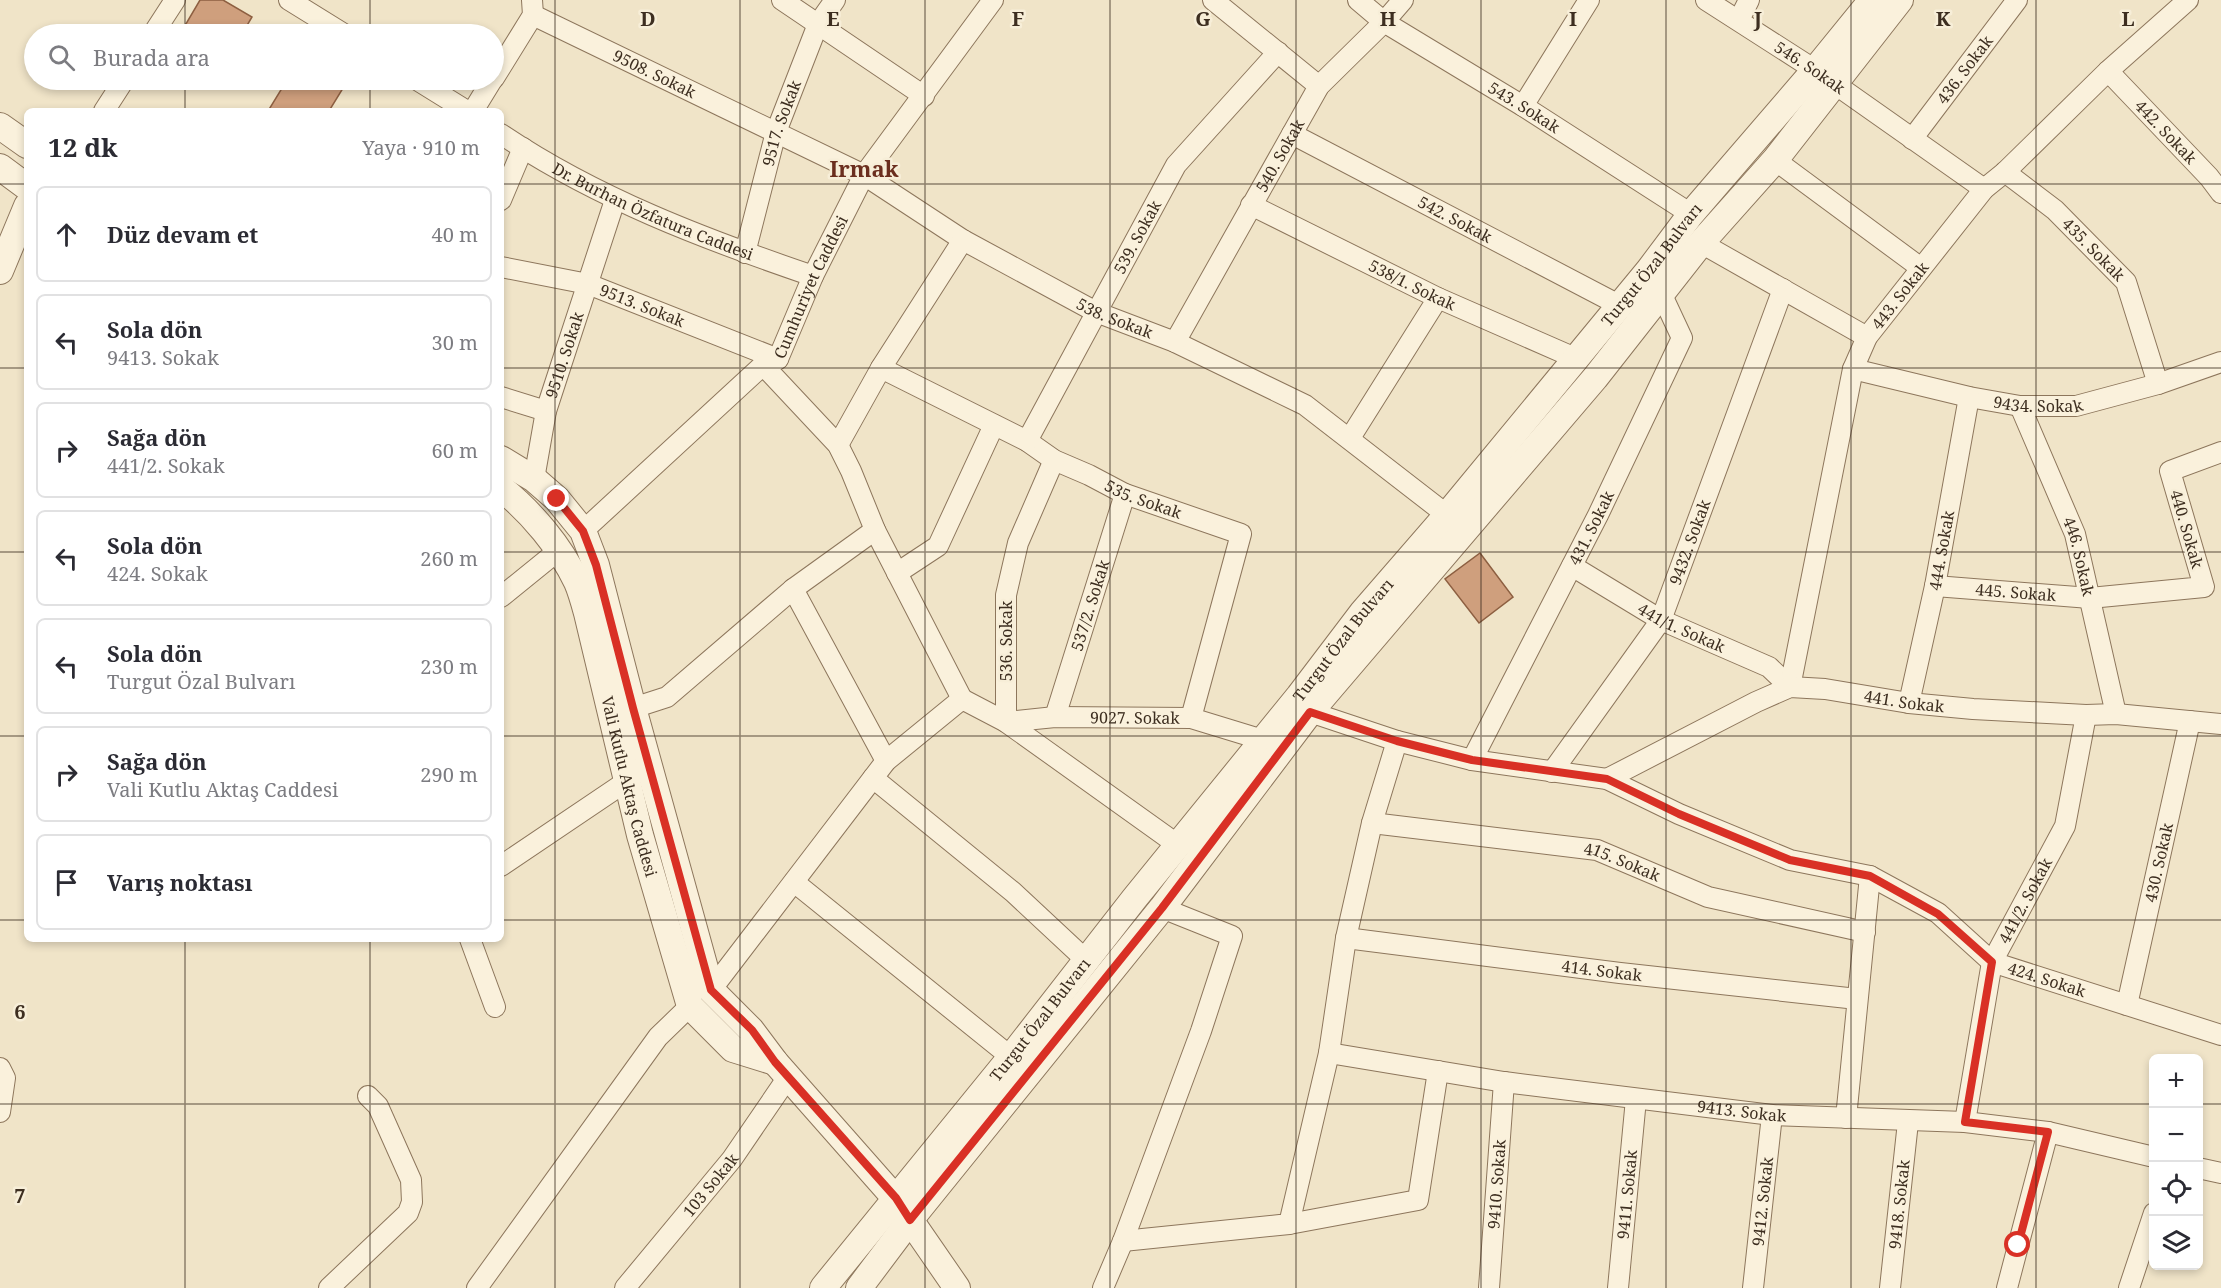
<!DOCTYPE html>
<html lang="tr">
<meta charset="utf-8">
<style>
:root{--surface:#fff;--page:#f2f2f3;--text:#2b2b33;--muted:#7c7c81;--line:#e1e1e2}
body{margin:0;font-family:"Noto Serif",serif;background:var(--page);color:var(--text)}
.controls{position:absolute;right:18px;bottom:18px;display:grid;overflow:hidden;border-radius:9px;box-shadow:0 3px 9px #0003}
.controls button{width:54px;height:54px;display:grid;place-items:center;padding:0;border:0;border-bottom:2px solid var(--line);background:var(--surface);color:var(--text);font:30px sans-serif}
.stop{position:absolute;width:18px;height:18px;margin:-14px;border:4px solid #d93025;border-radius:50%;background:#fff}
.stop.end{background:#d93025;border-color:#fff;box-shadow:0 2px 6px #0008}
.list{margin:0;padding:0;list-style:none}
h2{display:flex;justify-content:space-between;align-items:center;height:78px;margin:0;padding:0 24px;font-size:26px}
h2 small{font-size:20px;font-weight:400;color:var(--muted)}
.list li{display:grid;grid-template-columns:39px 1fr auto;gap:18px;align-items:center;box-sizing:border-box;height:96px;margin:0 12px 12px;padding:0 12px;border:2px solid var(--line);border-radius:9px}
.list b{display:block;font-size:22px;white-space:nowrap}
.list p{margin:0;font-size:20px;white-space:nowrap;color:var(--muted)}
.list em{font-size:20px;font-style:normal;color:var(--muted)}
.icon{flex:none;width:33px;height:33px;fill:none;stroke:currentColor;stroke-width:2;stroke-linecap:round;stroke-linejoin:round}
.map{position:relative;flex:none;width:2221px;height:1288px;overflow:hidden}
.search{position:absolute;background:var(--surface);box-shadow:0 3px 9px #0003;left:24px;top:24px;width:480px;height:66px;display:flex;align-items:center;gap:15px;box-sizing:border-box;padding:0 21px;border-radius:33px;color:var(--muted);font-size:22px}
.panel{position:absolute;background:var(--surface);box-shadow:0 3px 9px #0003;left:24px;top:108px;width:480px;height:834px;border-radius:9px}
.map>svg:first-child{display:block}
.building{fill:#cf9f7d;stroke:#8d5f41;stroke-width:1.5}
.lines{fill:none;stroke-linecap:round;stroke-linejoin:round}
.minor-casing{stroke:#8d765c;stroke-width:22}
.tertiary-casing{stroke:#8d765c;stroke-width:28}
.minor{stroke:#faf1dc;stroke-width:20}
.tertiary{stroke:#faf1dc;stroke-width:26}
.route{stroke:#d93025;stroke-width:8}
.grid{fill:none;stroke:#3d2e20;stroke-width:1.5;stroke-opacity:0.55}
.labels{text-anchor:middle;stroke-width:5;stroke-linejoin:round;paint-order:stroke}
.street-label{font-size:16px;fill:#3d2e20;stroke:#f7eed8}
.district-label{font-size:22px;font-weight:bold;fill:#6b2e1e;stroke:#f7eed8}
.grid-label{font-size:20px;text-anchor:middle;font-weight:bold;fill:#3d2e20;stroke:#f7eed8;stroke-width:5;stroke-linejoin:round;paint-order:stroke}
</style>
<div class="map">
<svg width="2221" height="1288" viewBox="0 0 2221 1288">
<rect width="100%" height="100%" fill="#f0e4c8"/>
<path class="building" d="M200,0h23l29,17 -10,17h-62z
M287,80h61l-19,31h-61z
M1480,553l33,44 -34,26 -34,-44z"/>
<g class="lines">
<g class="minor-casing">
<g id="minor">
<path d="M289,0l55,34"/>
<path d="M782,0l142,96"/>
<path d="M1213,0l106,86"/>
<path id="s1" d="M1358,0l26,22 139,84 168,108"/>
<path id="s2" d="M1706,0l109,70 169,119"/>
<path id="s3" d="M533,15l331,160 99,65 133,72 79,30 130,63 142,110"/>
<path d="M1739,20l10,-20"/>
<path d="M153,34l22,-34"/>
<path id="s4" d="M2108,71l101,106 12,16"/>
<path d="M494,78l39,-63 -1,-15"/>
<path d="M417,80l50,31"/>
<path d="M1523,106l66,-106"/>
<path d="M104,111l20,-31"/>
<path d="M473,111l19,-31"/>
<path id="s5" d="M501,134c95,64 203,105 312,142"/>
<path id="s6" d="M1292,134l327,171"/>
<path id="s7" d="M1912,139l105,-139"/>
<path d="M1775,160l146,108"/>
<path id="s8" d="M2005,172l50,38 71,72 32,102"/>
<path d="M501,200l22,-52"/>
<path id="s9" d="M1251,205l187,93 137,60"/>
<path d="M1701,243l166,94"/>
<path id="s10" d="M745,253l31,-121 42,-108 17,-24"/>
<path id="s11" d="M501,267l87,17 190,75"/>
<path id="s12" d="M1175,342l144,-256 65,-64 19,-22"/>
<path d="M763,365l75,80 13,26 24,59 87,169"/>
<path id="s13" d="M881,368l146,73 27,19 35,15 36,19 116,40 -50,184"/>
<path id="s14" d="M1853,369l116,28 51,9h56l82,-22 63,-22"/>
<path d="M501,397l45,14"/>
<path id="s15" d="M2020,406l55,128 41,180"/>
<path d="M1350,438l88,-140"/>
<path id="s16" d="M1027,441l149,-276 102,-113"/>
<path d="M838,445l43,-77 82,-128"/>
<path id="s17" d="M1054,460l-36,83 -12,52v127l49,-5 136,1 72,22"/>
<path id="s18" d="M534,479l12,-68 69,-211"/>
<path id="s19" d="M583,531l180,-166 15,-6 35,-83 51,-101 129,-175"/>
<path id="s20" d="M1572,566l89,54 108,47 21,20"/>
<path d="M897,573l41,-27 56,-121"/>
<path id="s21" d="M1935,586l155,12 114,-11 -34,-116 51,-19"/>
<path d="M793,589l93,172"/>
<path d="M501,597l58,-47"/>
<path id="s22" d="M1790,687l63,-318 14,-32 117,-148 21,-17 103,-101 80,-71"/>
<path id="s23" d="M1909,703l26,-117 34,-189"/>
<path d="M633,708l34,-11 126,-108 82,-59"/>
<path id="s24" d="M1310,712l87,29 75,19 135,19 72,35 111,46 80,16 68,37 54,49 229,73"/>
<path id="s25" d="M1055,717l70,-223"/>
<path id="s26" d="M1472,760l126,-245 84,-177 -21,-45"/>
<path id="s27" d="M1552,772l109,-152 122,-331"/>
<path d="M873,778l140,114 74,69"/>
<path id="s28" d="M1607,779l149,-77 34,-15 35,2 84,14 64,6 113,6 30,-1 105,10"/>
<path id="s29" d="M1372,823l225,27 111,47 157,35"/>
<path d="M501,866l126,-85"/>
<path d="M794,882l217,175"/>
<path id="s30" d="M1346,938l274,35 237,26"/>
<path d="M470,939l25,68"/>
<path d="M711,990l175,-229 76,-62 44,23 172,123"/>
<path id="s31" d="M2127,1005l63,-284"/>
<path id="s32" d="M1329,1053l175,29 268,33 193,7 83,10 106,25"/>
<path d="M0,1068l5,10 -5,34"/>
<path d="M1846,1118l24,-242"/>
<path id="s33" d="M1965,1122l27,-160 73,-136 21,-111"/>
<path d="M2198,1168l23,5"/>
<path d="M1289,1224l129,-24 20,-129"/>
<path d="M1123,1241l166,-17 40,-171 17,-115 26,-115 25,-82"/>
<path d="M329,1288l79,-75 4,-11 -1,-22 -33,-74 -10,-10"/>
<path d="M477,1288l181,-251 32,-31"/>
<path id="s34" d="M625,1288l107,-129 56,-82"/>
<path d="M1103,1288l20,-47 78,-210 31,-95 -70,-28"/>
<path id="s35" d="M1489,1288l15,-206"/>
<path id="s36" d="M1618,1288l18,-189"/>
<path id="s37" d="M1753,1288l19,-173"/>
<path id="s38" d="M1890,1288l18,-166"/>
<path d="M2007,1288l41,-156"/>
<path d="M2129,1288l25,-75"/>
</g>
</g>
<g class="tertiary-casing">
<g id="tertiary">
<path d="M0,126l27,19"/>
<path d="M0,167l27,20"/>
<path d="M0,271l27,-65"/>
<path d="M501,459l33,20 23,20 26,32 13,34 37,143 78,282 40,40 24,32 120,136 62,90"/>
<path id="s39" d="M501,488c30,24 59,58 76,94 4,9 7,20 10,31l53,222 50,171 43,43 42,13"/>
<path id="s40" d="M823,1288l188,-231 123,-158 165,-203 63,-83 85,-98 202,-245 42,-56 124,-144 57,-70"/>
<path d="M859,1288l51,-68 252,-312 148,-196 285,-334 106,-135 74,-83 125,-160"/>
</g>
</g>
<use href="#minor" class="minor"/>
<use href="#tertiary" class="tertiary"/>
</g>
<g class="lines">
<path class="route" d="M557,499l26,32 13,34 37,143 78,282 41,40 23,32 121,136 14,22 252,-312 148,-196 87,29 75,19 135,19 72,35 111,46 80,16 68,38 54,48 -27,160 83,10 -30,113"/>
</g>
<path class="grid" d="M185,0v34M370,0v34M555,0v1288M740,0v1288M925,0v1288M1110,0v1288M1296,0v1288M1481,0v1288M1666,0v1288M1851,0v1288M2036,0v1288M185,80v31M370,80v31M0,184h27M501,184h1720M0,368h27M501,368h1720M0,552h27M501,552h1720M0,736h27M501,736h1720M0,920h27M501,920h1720M185,939v349M370,939v349M0,1104h2154M2198,1104h23"/>
<g class="labels">
<g class="street-label">
<text dy="6" stroke="none"><textPath href="#s2" startOffset="124">546. Sokak</textPath></text>
<text dy="6" stroke="none"><textPath href="#s7" startOffset="87">436. Sokak</textPath></text>
<text dy="6" stroke="none"><textPath href="#s3" startOffset="135">9508. Sokak</textPath></text>
<text dy="6" stroke="none"><textPath href="#s1" startOffset="198">543. Sokak</textPath></text>
<text dy="6" stroke="none"><textPath href="#s10" startOffset="135">9517. Sokak</textPath></text>
<text dy="6" stroke="none"><textPath href="#s4" startOffset="84">442. Sokak</textPath></text>
<text dy="6" stroke="none"><textPath href="#s12" startOffset="214">540. Sokak</textPath></text>
<text dy="6" stroke="none"><textPath href="#s5" startOffset="171">Dr. Burhan Özfatura Caddesi</textPath></text>
<text dy="6" stroke="none"><textPath href="#s6" startOffset="184">542. Sokak</textPath></text>
<text dy="6" stroke="none"><textPath href="#s16" startOffset="232">539. Sokak</textPath></text>
<text dy="6" stroke="none"><textPath href="#s8" startOffset="118">435. Sokak</textPath></text>
<text dy="6" stroke="none"><textPath href="#s40" startOffset="1317">Turgut Özal Bulvarı</textPath></text>
<text dy="6" stroke="none"><textPath href="#s9" startOffset="180">538/1. Sokak</textPath></text>
<text dy="6" stroke="none"><textPath href="#s19" startOffset="340">Cumhuriyet Caddesi</textPath></text>
<text dy="6" stroke="none"><textPath href="#s22" startOffset="412">443. Sokak</textPath></text>
<text dy="6" stroke="none"><textPath href="#s11" startOffset="147">9513. Sokak</textPath></text>
<text dy="6" stroke="none"><textPath href="#s3" startOffset="657">538. Sokak</textPath></text>
<text dy="6" stroke="none"><textPath href="#s18" startOffset="128">9510. Sokak</textPath></text>
<text dy="6" stroke="none"><textPath href="#s14" startOffset="189">9434. Sokak</textPath></text>
<text dy="6" stroke="none"><textPath href="#s13" startOffset="294">535. Sokak</textPath></text>
<text dy="6" stroke="none"><textPath href="#s26" startOffset="261">431. Sokak</textPath></text>
<text transform="translate(2187 529) rotate(74)" y="6">440. Sokak</text>
<text dy="6" stroke="none"><textPath href="#s27" startOffset="270">9432. Sokak</textPath></text>
<text dy="6" stroke="none"><textPath href="#s23" startOffset="156">444. Sokak</textPath></text>
<text dy="6" stroke="none"><textPath href="#s15" startOffset="162">446. Sokak</textPath></text>
<text dy="6" stroke="none"><textPath href="#s21" startOffset="81">445. Sokak</textPath></text>
<text dy="6" stroke="none"><textPath href="#s25" startOffset="117">537/2. Sokak</textPath></text>
<text dy="6" stroke="none"><textPath href="#s20" startOffset="126">441/1. Sokak</textPath></text>
<text dy="6" stroke="none"><textPath href="#s40" startOffset="831">Turgut Özal Bulvarı</textPath></text>
<text transform="translate(1006 641) rotate(-90)" y="6">536. Sokak</text>
<text dy="6" stroke="none"><textPath href="#s28" startOffset="320">441. Sokak</textPath></text>
<text dy="6" stroke="none"><textPath href="#s17" startOffset="400">9027. Sokak</textPath></text>
<text dy="6" stroke="none"><textPath href="#s39" startOffset="333">Vali Kutlu Aktaş Caddesi</textPath></text>
<text dy="6" stroke="none"><textPath href="#s31" startOffset="146">430. Sokak</textPath></text>
<text dy="6" stroke="none"><textPath href="#s29" startOffset="254">415. Sokak</textPath></text>
<text dy="6" stroke="none"><textPath href="#s33" startOffset="232">441/2. Sokak</textPath></text>
<text dy="6" stroke="none"><textPath href="#s30" startOffset="258">414. Sokak</textPath></text>
<text dy="6" stroke="none"><textPath href="#s24" startOffset="795">424. Sokak</textPath></text>
<text dy="6" stroke="none"><textPath href="#s40" startOffset="345">Turgut Özal Bulvarı</textPath></text>
<text dy="6" stroke="none"><textPath href="#s32" startOffset="417">9413. Sokak</textPath></text>
<text dy="6" stroke="none"><textPath href="#s35" startOffset="104">9410. Sokak</textPath></text>
<text dy="6" stroke="none"><textPath href="#s34" startOffset="134">103 Sokak</textPath></text>
<text dy="6" stroke="none"><textPath href="#s36" startOffset="94">9411. Sokak</textPath></text>
<text dy="6" stroke="none"><textPath href="#s37" startOffset="87">9412. Sokak</textPath></text>
<text dy="6" stroke="none"><textPath href="#s38" startOffset="84">9418. Sokak</textPath></text>
</g>
<g class="district-label">
<text x="864" y="177">Irmak</text>
</g>
</g>
<g class="grid-label">
<text x="648" y="26">D</text>
<text x="833" y="26">E</text>
<text x="1018" y="26">F</text>
<text x="1203" y="26">G</text>
<text x="1388" y="26">H</text>
<text x="1573" y="26">I</text>
<text x="1758" y="26">J</text>
<text x="1943" y="26">K</text>
<text x="2128" y="26">L</text>
<text x="20" y="1019">6</text>
<text x="20" y="1203">7</text>
</g>
</svg>
<div class="controls">
<button>+</button>
<button>−</button>
<button><svg class="icon" aria-label="locate" viewBox="0 0 24 24"><circle cx="12" cy="12" r="6"/><path d="M12 2v4M12 18v4M2 12h4M18 12h4"/></svg></button>
<button><svg class="icon" aria-label="layers" viewBox="0 0 24 24"><path d="M12 4l9 5-9 5-9-5zM3 14l9 5 9-5"/></svg></button>
</div>
<div class="stop" style="left:2018px;top:1245px"></div>
<div class="stop end" style="left:557px;top:499px"></div>
<div class="search"><svg class="icon" aria-label="search" viewBox="0 0 24 24"><circle cx="10" cy="10" r="6"/><path d="M15 15l6 6"/></svg>Burada ara</div>
<section class="panel">
<h2>12 dk<small>Yaya · 910 m</small></h2>
<ul class="list">
<li><svg class="icon" aria-label="ahead" viewBox="0 0 24 24"><path d="M12 20V5M6 11l6-6 6 6"/></svg><div><b>Düz devam et</b></div><em>40 m</em></li>
<li><svg class="icon" aria-label="left" viewBox="0 0 24 24"><path d="M17 20v-9H6M10 6l-5 5 5 5"/></svg><div><b>Sola dön</b><p>9413. Sokak</p></div><em>30 m</em></li>
<li><svg class="icon" aria-label="right" viewBox="0 0 24 24"><path d="M7 20v-9h11M14 6l5 5-5 5"/></svg><div><b>Sağa dön</b><p>441/2. Sokak</p></div><em>60 m</em></li>
<li><svg class="icon" aria-label="left" viewBox="0 0 24 24"><path d="M17 20v-9H6M10 6l-5 5 5 5"/></svg><div><b>Sola dön</b><p>424. Sokak</p></div><em>260 m</em></li>
<li><svg class="icon" aria-label="left" viewBox="0 0 24 24"><path d="M17 20v-9H6M10 6l-5 5 5 5"/></svg><div><b>Sola dön</b><p>Turgut Özal Bulvarı</p></div><em>230 m</em></li>
<li><svg class="icon" aria-label="right" viewBox="0 0 24 24"><path d="M7 20v-9h11M14 6l5 5-5 5"/></svg><div><b>Sağa dön</b><p>Vali Kutlu Aktaş Caddesi</p></div><em>290 m</em></li>
<li><svg class="icon" aria-label="arrive" viewBox="0 0 24 24"><path d="M6 21V4h12l-3 4 3 4H6"/></svg><div><b>Varış noktası</b></div></li>
</ul>
</section>
</div>
